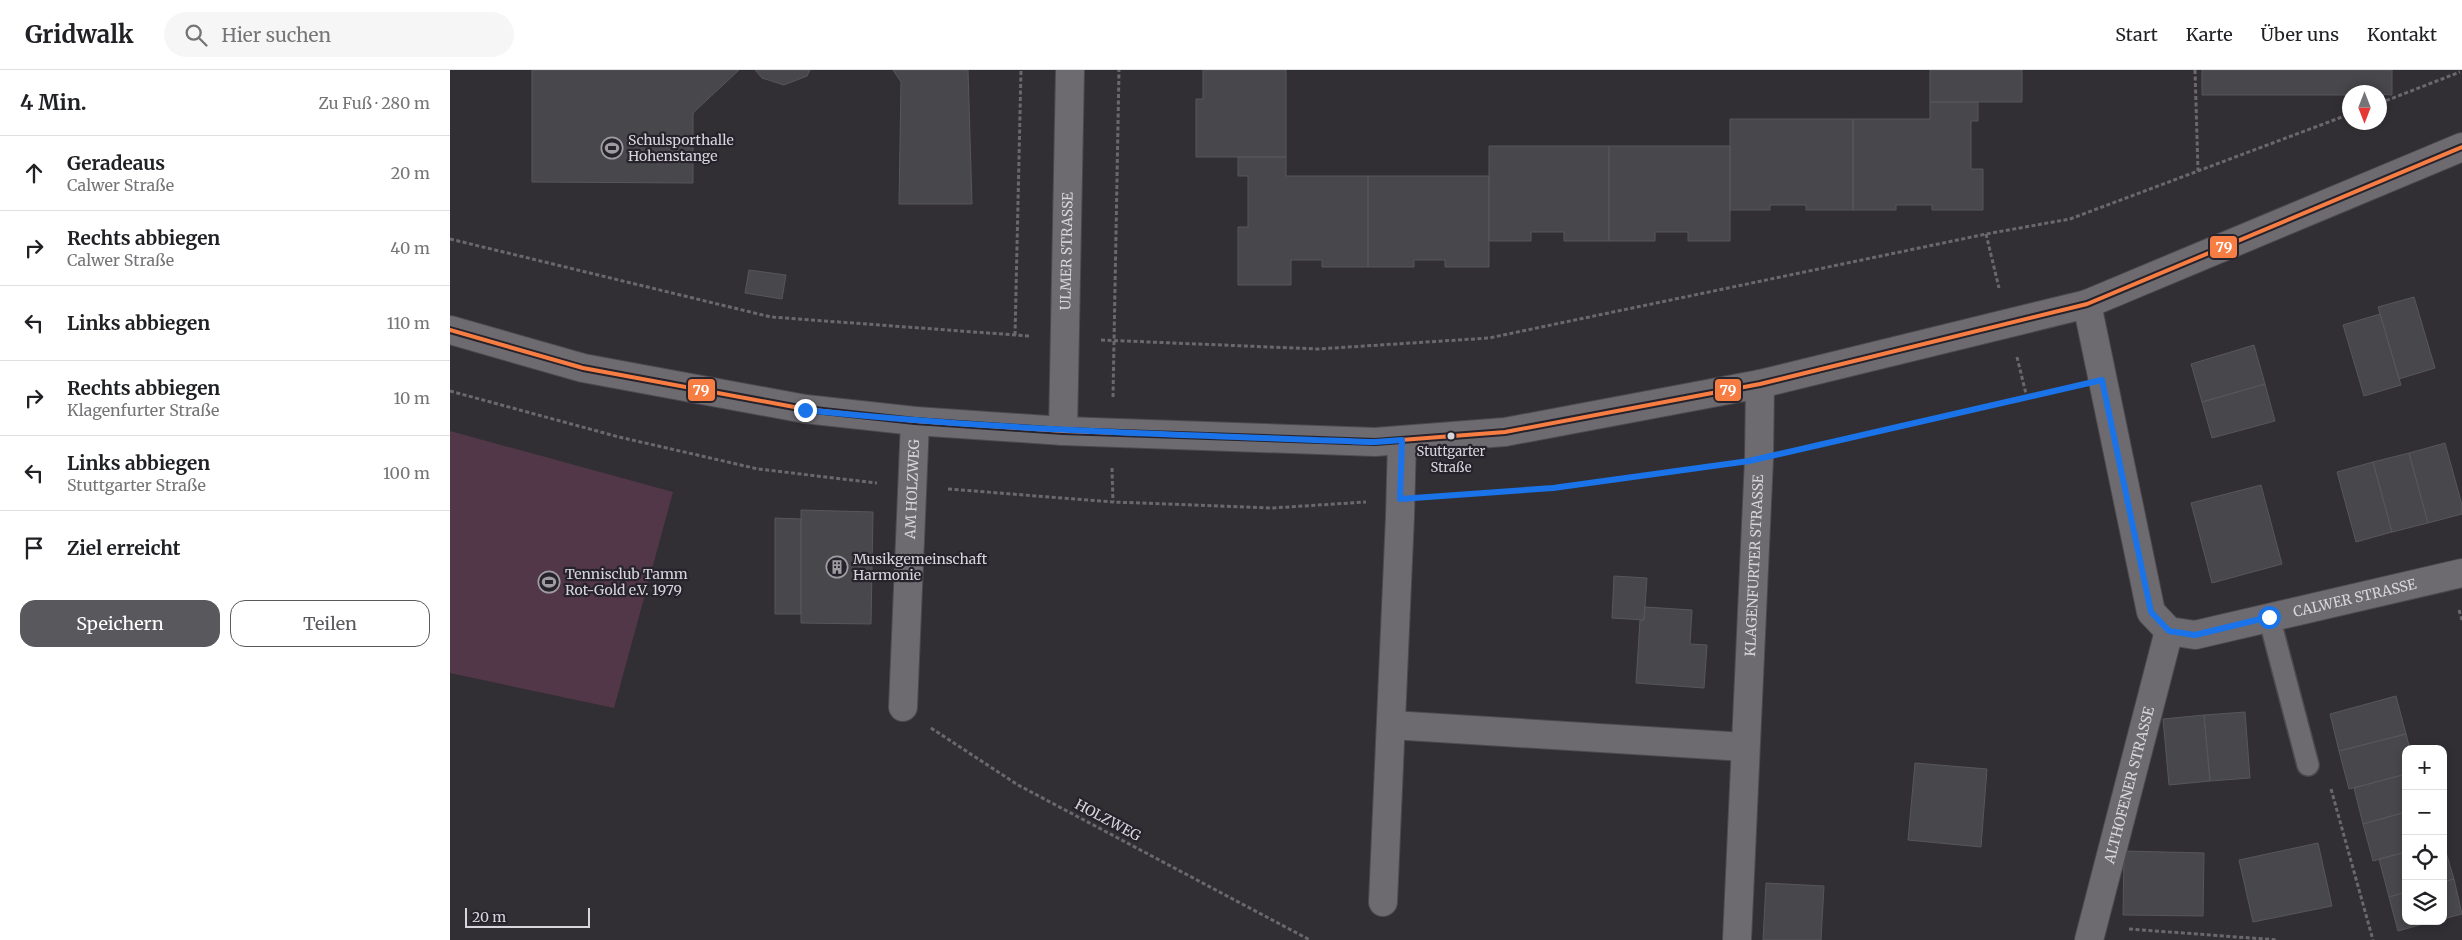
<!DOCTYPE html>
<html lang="de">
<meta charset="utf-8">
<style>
:root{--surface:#fff;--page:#f6f6f6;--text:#202124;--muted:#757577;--line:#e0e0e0;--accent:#59585c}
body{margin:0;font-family:Merriweather,serif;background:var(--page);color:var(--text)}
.controls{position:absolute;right:15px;bottom:15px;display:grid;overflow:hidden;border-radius:10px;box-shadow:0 2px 8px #0003}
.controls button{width:45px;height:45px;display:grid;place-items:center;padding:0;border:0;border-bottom:1px solid var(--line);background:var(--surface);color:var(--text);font:25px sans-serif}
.compass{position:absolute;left:1892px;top:15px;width:45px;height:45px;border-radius:50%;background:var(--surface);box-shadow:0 2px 8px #0003;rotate:180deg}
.scale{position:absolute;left:15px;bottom:12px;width:125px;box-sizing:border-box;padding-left:5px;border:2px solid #d8d6dc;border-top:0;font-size:14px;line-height:18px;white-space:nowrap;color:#d8d6dc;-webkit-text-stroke:4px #27232c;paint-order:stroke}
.stop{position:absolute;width:15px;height:15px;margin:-11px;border:4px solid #1a73e8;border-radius:50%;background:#fff}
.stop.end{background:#1a73e8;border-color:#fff;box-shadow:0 1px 5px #0008}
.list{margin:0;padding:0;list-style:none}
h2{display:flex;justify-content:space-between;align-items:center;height:65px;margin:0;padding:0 20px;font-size:21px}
h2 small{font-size:16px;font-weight:400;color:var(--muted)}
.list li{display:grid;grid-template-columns:32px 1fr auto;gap:15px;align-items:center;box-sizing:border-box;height:75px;padding:0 20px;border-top:1px solid var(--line)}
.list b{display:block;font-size:19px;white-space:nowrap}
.list p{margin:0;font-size:16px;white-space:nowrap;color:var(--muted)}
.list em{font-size:16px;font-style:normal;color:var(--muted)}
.actions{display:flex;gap:10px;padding:15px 20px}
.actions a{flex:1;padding:11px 0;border:1px solid var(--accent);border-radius:15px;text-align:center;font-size:18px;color:var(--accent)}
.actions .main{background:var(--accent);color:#fff}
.icon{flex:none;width:28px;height:28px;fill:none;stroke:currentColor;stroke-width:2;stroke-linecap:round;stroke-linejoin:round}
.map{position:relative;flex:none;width:2012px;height:870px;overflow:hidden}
header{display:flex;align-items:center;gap:30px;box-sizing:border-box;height:70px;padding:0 25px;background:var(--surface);border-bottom:1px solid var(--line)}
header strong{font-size:24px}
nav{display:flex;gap:28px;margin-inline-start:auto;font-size:18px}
.search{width:350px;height:45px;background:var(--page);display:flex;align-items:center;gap:12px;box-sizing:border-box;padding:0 18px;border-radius:28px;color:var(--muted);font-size:19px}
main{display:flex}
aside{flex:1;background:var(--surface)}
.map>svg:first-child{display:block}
.park{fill:#523748}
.building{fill:#48484c;stroke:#57565b}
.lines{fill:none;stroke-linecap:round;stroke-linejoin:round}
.lane-casing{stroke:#4c4a4e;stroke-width:24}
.street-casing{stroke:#4c4a4e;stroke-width:30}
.path{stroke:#6a686c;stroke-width:3;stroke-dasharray:4 2.5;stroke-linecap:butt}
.lane{stroke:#6d6b70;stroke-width:21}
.street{stroke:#6d6b70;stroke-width:28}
.bus-1-casing{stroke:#27232c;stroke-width:8}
.bus-1{stroke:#f77d43;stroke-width:4}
.route{stroke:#1a73e8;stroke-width:6}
.bus-dot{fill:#d8d6dc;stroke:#27232c;stroke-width:2}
.labels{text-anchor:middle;stroke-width:4.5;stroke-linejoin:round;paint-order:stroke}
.bus-label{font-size:13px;fill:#d8d6dc;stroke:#27232c}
.poi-label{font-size:14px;fill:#d8d6dc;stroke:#27232c;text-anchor:start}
.street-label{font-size:14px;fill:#d8d6dc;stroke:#27232c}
.line-badge{stroke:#27232c;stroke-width:2}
.badge-label{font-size:14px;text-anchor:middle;font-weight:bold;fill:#fff}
</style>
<header>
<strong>Gridwalk</strong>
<div class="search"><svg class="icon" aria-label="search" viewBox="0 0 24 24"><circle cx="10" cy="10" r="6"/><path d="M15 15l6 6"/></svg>Hier suchen</div>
<nav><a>Start</a><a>Karte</a><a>Über uns</a><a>Kontakt</a></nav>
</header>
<main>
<aside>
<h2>4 Min.<small>Zu Fuß · 280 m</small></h2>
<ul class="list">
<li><svg class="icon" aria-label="ahead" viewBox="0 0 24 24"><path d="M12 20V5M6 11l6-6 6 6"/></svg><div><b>Geradeaus</b><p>Calwer Straße</p></div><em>20 m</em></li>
<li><svg class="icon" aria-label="right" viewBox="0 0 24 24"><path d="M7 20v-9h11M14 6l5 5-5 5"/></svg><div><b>Rechts abbiegen</b><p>Calwer Straße</p></div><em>40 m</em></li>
<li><svg class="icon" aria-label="left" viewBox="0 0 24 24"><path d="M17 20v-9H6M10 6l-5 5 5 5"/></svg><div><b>Links abbiegen</b></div><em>110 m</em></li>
<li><svg class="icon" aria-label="right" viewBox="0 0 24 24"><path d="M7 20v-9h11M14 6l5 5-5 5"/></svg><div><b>Rechts abbiegen</b><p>Klagenfurter Straße</p></div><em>10 m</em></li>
<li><svg class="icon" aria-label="left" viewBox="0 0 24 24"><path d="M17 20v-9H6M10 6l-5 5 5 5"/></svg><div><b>Links abbiegen</b><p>Stuttgarter Straße</p></div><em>100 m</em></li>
<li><svg class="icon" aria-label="arrive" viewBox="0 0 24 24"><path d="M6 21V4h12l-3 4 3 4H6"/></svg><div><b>Ziel erreicht</b></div></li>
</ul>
<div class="actions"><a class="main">Speichern</a><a>Teilen</a></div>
</aside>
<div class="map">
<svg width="2012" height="870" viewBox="0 0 2012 870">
<rect width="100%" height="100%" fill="#312f34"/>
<path class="park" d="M0,361l223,61 -59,216 -164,-35z"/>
<path class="building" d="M82,0h207l-46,43v70l-161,-1z
M305,0h55l-3,6 -23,9 -22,-7z
M443,0h75l4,134h-73l2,-122z
M753,0h83v87h-90v-58h7z
M1480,0h92v32h-92z
M1752,0h190v25l-42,-3v3h-148z
M1480,32h48v19h-7v48h12v41h-51v-5h-36v5h-43v-91h77z
M1280,49h123v91h-47v-5h-36v5h-40z
M1039,76h120v95h-45v-9h-33v9h-42z
M1159,76h121v95h-42v-9h-33v9h-46z
M788,87h48v19h82v91h-46v-7h-31v25h-53v-58h10v-51h-10z
M918,106h121v91h-44v-7h-31v7h-46z
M299,200l37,5 -4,24 -37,-6z
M1964,227l21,71 -36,11 -21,-72z
M1930,244l21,71 -37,11 -21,-71z
M1804,275l11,39 -63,18 -11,-38z
M1815,314l10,37 -63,17 -10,-36z
M1995,373l17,62v9l-34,9 -19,-70z
M1959,383l19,70 -36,9 -19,-70z
M1923,392l19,70 -36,10 -19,-70z
M1811,415l21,79 -70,19 -21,-80z
M351,440l72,2 -2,112 -70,-1z
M325,448l26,1v95h-26z
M1164,506l33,2 -3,42 -32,-2z
M1195,537l47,3 -2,34 17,1 -3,43 -68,-5 4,-63h4z
M1946,626l10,38 -67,17 -9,-37z
M1795,642l5,66 -40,3 -6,-66z
M1754,645l6,66 -41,4 -6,-66z
M1956,664l4,15h-4v25l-57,15 -10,-38z
M1465,693l72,6 -6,78 -73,-7z
M1956,704v38l-43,12 -9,-36z
M1956,742v40l-33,9 -10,-37z
M1993,772l11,37 -11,3z
M1868,773l14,63 -79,16 -14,-62z
M1674,781l80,2 -1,63 -80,-1z
M1956,782v40l-17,5 -10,-38z
M2004,809l8,35 -19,5v-37z
M1316,813l58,3 -3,54h-58z
M1956,822v29h28l-36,10 -9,-34z"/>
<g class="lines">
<g class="lane-casing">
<path id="lane" d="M1819,547l39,148"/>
</g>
<g class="street-casing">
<g id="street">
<path id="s1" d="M1637,234l64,308 18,19 26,4 267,-62"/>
<path d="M0,260l133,38 222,41 110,12 148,10 312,11 130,-10 255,-48 327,-80 375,-157"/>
<path id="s2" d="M613,361l7,-361"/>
<path id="s3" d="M453,637l12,-286"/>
<path d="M941,655l354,22"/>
<path d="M933,832l17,-386 2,-76"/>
<path id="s4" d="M1287,870l22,-481 1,-75"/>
<path id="s5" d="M1639,870l80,-309"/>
</g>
</g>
<path class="path" d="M1745,0l3,101
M1930,33l80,-31
M1536,164l13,54
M0,169l321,78 258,19
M565,265l6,-265
M651,270l217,9 171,-11 497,-104 84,-15 280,-105
M1567,287l10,41
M0,321l169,46 139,32 119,14
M663,327l6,-327
M1344,381l274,-63
M662,398l1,34
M498,419l165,13 159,6 94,-6
M987,426l116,-8 171,-24
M2009,540l3,10
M481,658l87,57 292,155
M1881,719l42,151
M1679,859l149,11"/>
<use href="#lane" class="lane"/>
<use href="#street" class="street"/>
<g class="bus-1-casing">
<path id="bus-1" d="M0,260l133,38 222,41 110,12 148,10 312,11 130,-10 255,-48 327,-80 375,-157"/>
</g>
<use href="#bus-1" class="bus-1"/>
</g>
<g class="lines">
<path class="route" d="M355,340c189,20 379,25 570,32l27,-2 -2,59 153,-11 196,-27 353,-81 49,232 18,19 26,4 74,-18"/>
</g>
<defs>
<g id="stadium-ring" transform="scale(1.125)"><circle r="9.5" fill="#27232c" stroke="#9e9ca1" stroke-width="1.5"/><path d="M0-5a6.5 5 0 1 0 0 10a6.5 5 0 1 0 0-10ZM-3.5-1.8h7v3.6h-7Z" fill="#9e9ca1"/></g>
<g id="building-ring" transform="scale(1.125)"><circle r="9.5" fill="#27232c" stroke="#9e9ca1" stroke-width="1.5"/><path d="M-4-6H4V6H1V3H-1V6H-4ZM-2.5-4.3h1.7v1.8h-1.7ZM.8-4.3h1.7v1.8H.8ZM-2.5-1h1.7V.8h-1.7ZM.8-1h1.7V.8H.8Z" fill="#9e9ca1"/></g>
</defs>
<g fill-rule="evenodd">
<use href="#stadium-ring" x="162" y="78"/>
<use href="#building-ring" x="387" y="497"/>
<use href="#stadium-ring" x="99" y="512"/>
</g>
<circle class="bus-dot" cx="1001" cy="366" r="4.5"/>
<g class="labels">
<g class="bus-label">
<text x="1001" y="386">Stuttgarter<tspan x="1001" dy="16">Straße</tspan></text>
</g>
<g class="poi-label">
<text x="178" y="75">Schulsporthalle<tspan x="178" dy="16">Hohenstange</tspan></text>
<text x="403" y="494">Musikgemeinschaft<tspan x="403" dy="16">Harmonie</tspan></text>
<text x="115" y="509">Tennisclub Tamm<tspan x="115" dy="16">Rot-Gold e.V. 1979</tspan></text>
</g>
<g class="street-label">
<text dy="5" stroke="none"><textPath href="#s2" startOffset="180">ULMER STRASSE</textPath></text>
<text dy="5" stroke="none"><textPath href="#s3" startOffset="218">AM HOLZWEG</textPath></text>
<text dy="5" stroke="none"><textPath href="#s4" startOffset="375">KLAGENFURTER STRASSE</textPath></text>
<text dy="5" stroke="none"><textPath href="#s1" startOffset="531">CALWER STRASSE</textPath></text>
<text dy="5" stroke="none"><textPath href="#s5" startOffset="160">ALTHOFENER STRASSE</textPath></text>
<text transform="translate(658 750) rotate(28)" y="5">HOLZWEG</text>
</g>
</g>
<g class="line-badge">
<rect x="1759" y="165" width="29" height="24" rx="5" fill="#f77d43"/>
<rect x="237" y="308" width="29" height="24" rx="5" fill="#f77d43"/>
<rect x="1264" y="308" width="28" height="24" rx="5" fill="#f77d43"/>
</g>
<g class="badge-label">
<text x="1774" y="182">79</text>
<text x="251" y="325">79</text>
<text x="1278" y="325">79</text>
</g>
</svg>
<div class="controls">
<button>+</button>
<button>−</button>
<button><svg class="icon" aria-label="locate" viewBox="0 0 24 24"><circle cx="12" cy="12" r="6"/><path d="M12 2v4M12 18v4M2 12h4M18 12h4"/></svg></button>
<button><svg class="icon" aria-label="layers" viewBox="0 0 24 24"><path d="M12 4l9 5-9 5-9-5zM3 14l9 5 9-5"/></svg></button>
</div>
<svg class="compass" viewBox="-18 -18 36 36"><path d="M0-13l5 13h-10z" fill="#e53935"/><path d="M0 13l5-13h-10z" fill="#757577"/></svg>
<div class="scale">20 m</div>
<div class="stop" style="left:1819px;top:547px"></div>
<div class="stop end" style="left:355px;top:340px"></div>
</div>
</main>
